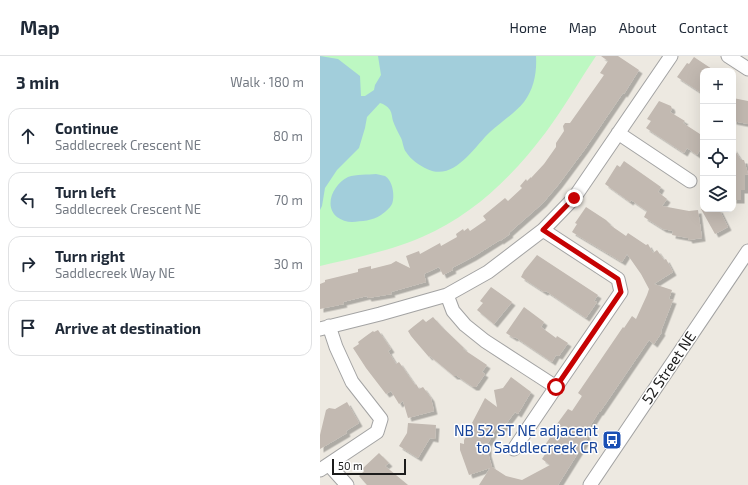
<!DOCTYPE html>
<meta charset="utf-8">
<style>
:root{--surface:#fff;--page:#f6f6f7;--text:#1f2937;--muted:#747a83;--line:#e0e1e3}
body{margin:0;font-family:"Exo 2",sans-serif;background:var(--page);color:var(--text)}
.controls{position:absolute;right:12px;top:12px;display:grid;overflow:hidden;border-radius:8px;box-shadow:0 4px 16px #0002}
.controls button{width:36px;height:36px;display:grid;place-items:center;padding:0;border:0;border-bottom:1px solid var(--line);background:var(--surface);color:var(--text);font:20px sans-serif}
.scale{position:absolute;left:12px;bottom:10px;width:74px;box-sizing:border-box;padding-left:4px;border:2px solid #1c1c1c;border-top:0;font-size:11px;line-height:14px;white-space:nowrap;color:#1c1c1c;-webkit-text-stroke:3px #fff;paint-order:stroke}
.stop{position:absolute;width:12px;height:12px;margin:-9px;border:3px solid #c60203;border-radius:50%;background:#fff}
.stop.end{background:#c60203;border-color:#fff;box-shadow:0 1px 4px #0008}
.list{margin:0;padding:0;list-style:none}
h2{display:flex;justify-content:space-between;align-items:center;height:52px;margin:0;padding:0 16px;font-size:17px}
h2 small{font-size:13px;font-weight:400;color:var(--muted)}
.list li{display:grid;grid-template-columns:26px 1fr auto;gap:12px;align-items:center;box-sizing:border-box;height:56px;margin:0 8px 8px;padding:0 8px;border:1px solid var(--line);border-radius:12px}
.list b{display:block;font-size:15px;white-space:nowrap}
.list p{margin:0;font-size:13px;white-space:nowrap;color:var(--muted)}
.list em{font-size:13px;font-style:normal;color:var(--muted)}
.icon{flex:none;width:22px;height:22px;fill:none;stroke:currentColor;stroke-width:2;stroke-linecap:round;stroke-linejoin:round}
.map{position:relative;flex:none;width:428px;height:429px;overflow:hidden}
header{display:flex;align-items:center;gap:24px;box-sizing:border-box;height:56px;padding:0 20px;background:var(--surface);border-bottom:1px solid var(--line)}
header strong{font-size:19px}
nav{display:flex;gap:22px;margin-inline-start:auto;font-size:14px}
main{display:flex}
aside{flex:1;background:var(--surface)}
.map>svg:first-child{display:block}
.park{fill:#bdf8c2}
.water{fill:#a2cedb}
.building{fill:#c2b9b1;filter:url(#shadow)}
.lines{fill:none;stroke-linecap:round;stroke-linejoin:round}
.minor-casing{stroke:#a3a3a3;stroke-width:15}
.minor{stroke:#fff;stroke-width:13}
.route{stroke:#c60203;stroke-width:5}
.labels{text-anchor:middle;stroke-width:3;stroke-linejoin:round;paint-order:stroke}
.street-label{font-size:15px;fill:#1c1c1c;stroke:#fff}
.transit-label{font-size:15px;fill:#164399;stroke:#fff;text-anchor:end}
</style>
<header>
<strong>Map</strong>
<nav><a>Home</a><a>Map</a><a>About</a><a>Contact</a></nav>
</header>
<main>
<aside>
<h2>3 min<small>Walk · 180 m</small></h2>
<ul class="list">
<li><svg class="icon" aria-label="ahead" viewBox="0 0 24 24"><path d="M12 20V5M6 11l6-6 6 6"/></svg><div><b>Continue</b><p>Saddlecreek Crescent NE</p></div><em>80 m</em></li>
<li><svg class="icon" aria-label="left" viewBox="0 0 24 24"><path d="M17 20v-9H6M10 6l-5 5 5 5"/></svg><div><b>Turn left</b><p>Saddlecreek Crescent NE</p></div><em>70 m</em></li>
<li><svg class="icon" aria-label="right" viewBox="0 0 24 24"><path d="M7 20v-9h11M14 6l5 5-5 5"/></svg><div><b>Turn right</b><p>Saddlecreek Way NE</p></div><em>30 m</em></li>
<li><svg class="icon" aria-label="arrive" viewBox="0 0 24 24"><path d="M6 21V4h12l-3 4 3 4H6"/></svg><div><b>Arrive at destination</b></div></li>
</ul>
</aside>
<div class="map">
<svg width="428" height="429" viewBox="0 0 428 429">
<defs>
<filter id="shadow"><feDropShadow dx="3.5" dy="3.5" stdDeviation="0" flood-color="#0004"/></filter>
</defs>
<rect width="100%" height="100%" fill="#ede9e1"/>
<path class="park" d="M0,0h276c-17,25 -32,52 -50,76 -33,44 -73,83 -124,105 -32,14 -68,21 -102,29z"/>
<path class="water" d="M0,0l18,3 22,17 1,20h4l9,-6 1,-5 6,-10 -3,-19h158c1,16 -2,33 -12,46 -10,12 -23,20 -34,30 -16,15 -36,50 -63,37 -8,-4 -16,-9 -21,-17 -3,-4 -3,-10 -5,-14 -3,-6 -6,-11 -8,-17 -1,-3 -1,-8 -3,-11 -3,-4 -6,-6 -10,-7l-13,14 -2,11 -6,20 -22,22 -12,18 -3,18 -2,4z
M56,118c3,1 6,1 9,2 8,5 10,20 7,28 -2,4 -8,9 -11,11 -9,6 -19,6 -29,7 -5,0 -11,-2 -15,-5 -14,-12 -3,-33 11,-40 8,-3 20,-2 28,-3z"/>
<path class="building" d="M281,0h17l21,14 -15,24 -1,-1 -38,56 -26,35 -16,19 -34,30 1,1 -10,7v-1l-27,17 -21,11 1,2 -10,5 -4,-8 -15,7 2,8 -35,10 1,2 -24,4 -1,-2 -24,6 1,2 -24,5v-25l5,-2v-2l33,-8v-3l13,-3v3l20,-5 5,-3 14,7 -4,-12 13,-5 1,3 20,-11 1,3 16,-9 -1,-3 7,-5 1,2 4,-3 2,3 16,-11 -3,-4 22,-18 3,3 14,-13 -2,-2 6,-7 1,2 4,-4v1l13,-14 12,-17v-4l8,-12 -1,-5 2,-3h5l34,-48 -4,-2 8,-12z
M374,1l21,14h-12v16l-3,5 -23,-15 10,-14 2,1z
M413,42l15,3v23l-15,-3z
M339,45l12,5 1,3 -2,3 15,9 -2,2 20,13v16l-3,-2 -3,5 -10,-7 -3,5 -38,-25 5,-7 -4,-2z
M413,92l8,12h3l4,14 -3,1v15h-4v10h-8z
M304,105l37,26 -3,5 9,7 -5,7 27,5 9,-1 4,28 -13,2 -1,-2 -16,-3 1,-4 -10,-2 -19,-12 3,-6 -16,-11 -1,2 -25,-18 12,-19 3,2z
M266,151l20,13 4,4v1l16,11 2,-3 18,12 2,-1 5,9 4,-3 7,10 2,-1 7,13 -19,12 18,6 -3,9 4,1 -12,31 1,1 -8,12 -5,-4 -49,72h-1l-9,14 1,1 -5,9 2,1 -30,48h-79l11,-17 -21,7 -9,-25v-7l4,1v-4l9,-17h-1l13,-25 12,9 -3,-17 9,-2 8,-11 20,15 -13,22 -3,-2 -12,16 -5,-3 -10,18v10l4,14 14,9 16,4 28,-15 -8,-6 7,-11 -4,-3 11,-16 -2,-1 14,-19 4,2 10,-15 -4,-3 45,-66 1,1 8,-12 4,3 11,-24 2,-6 -8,-15 -14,-20 -5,8 -50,-30 5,-8 -2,-1z
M381,153h18l9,18 -13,7z
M217,199l61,40 -4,6 3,1 -11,16 -40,-27 -2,1 -23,-15 3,-6z
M171,231l21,15 -18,22 -17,-14 6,-7 -3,-2z
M204,251l20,15 -3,5 15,11 1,-2 11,7 -9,13 -3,-1 -4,7 -37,-25 -1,1 -8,-5z
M113,261l9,10 22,21 -1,1 24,16 -5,7 3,2 -9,13h-3l-16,-11h-3l-24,-20 -1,1 -18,-21 -3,-5 6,-5 9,-7 3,3z
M58,274l13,19 -3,2 8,13 3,-2 16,23 1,-1 3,5 4,-2 8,11 3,13 -26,7 -5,-17 -4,3 -8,-13 -5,3 -20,-26 -13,-20 6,-4 -1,-2 8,-6 7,-5 1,1z
M27,346l12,21 -13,8 1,2 -27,16v-14l6,-25 3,-2 6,1z
M88,367l28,2 -1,14 -5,-1 -12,20 -19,-12 8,-13z
M59,397l10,10 -4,3 23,19h-41l-8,-9 5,-5 -2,-2z"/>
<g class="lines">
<g class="minor-casing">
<path id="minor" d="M408,0l20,13
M298,77l72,48
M127,239l6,16 12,14 20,16 71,46 65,-95 -3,-13 -75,-49
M0,273l60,-15 67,-19 41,-23 55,-42 31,-32 97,-142
M194,393l42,-62
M9,409l18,20
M0,414l57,-38 4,-13 -29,-37 -16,-35 -7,-21
M270,429l158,-234"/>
</g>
<use href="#minor" class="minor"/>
</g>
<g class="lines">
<path class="route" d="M236,331l65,-95 -3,-13 -75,-49 31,-32"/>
</g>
<defs>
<g id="bus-square" transform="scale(1)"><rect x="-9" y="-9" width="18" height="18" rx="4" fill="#1a4fb4" stroke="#fff"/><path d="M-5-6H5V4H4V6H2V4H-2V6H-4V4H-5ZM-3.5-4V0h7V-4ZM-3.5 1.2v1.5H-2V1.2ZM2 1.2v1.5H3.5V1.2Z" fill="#fff"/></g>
</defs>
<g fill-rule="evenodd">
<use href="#bus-square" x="292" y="384"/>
</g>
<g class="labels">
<g class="street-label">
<text transform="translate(349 312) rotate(-56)" y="5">52 Street NE</text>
</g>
<g class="transit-label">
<text x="278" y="380">NB 52 ST NE adjacent<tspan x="278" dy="17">to Saddlecreek CR</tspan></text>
</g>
</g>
</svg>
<div class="controls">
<button>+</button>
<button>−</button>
<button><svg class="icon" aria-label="locate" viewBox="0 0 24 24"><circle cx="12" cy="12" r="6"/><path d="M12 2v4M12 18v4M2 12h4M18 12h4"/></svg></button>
<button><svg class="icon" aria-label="layers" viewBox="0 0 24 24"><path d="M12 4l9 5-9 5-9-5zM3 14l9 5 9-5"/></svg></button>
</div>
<div class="scale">50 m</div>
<div class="stop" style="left:236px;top:331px"></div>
<div class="stop end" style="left:254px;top:142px"></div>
</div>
</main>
